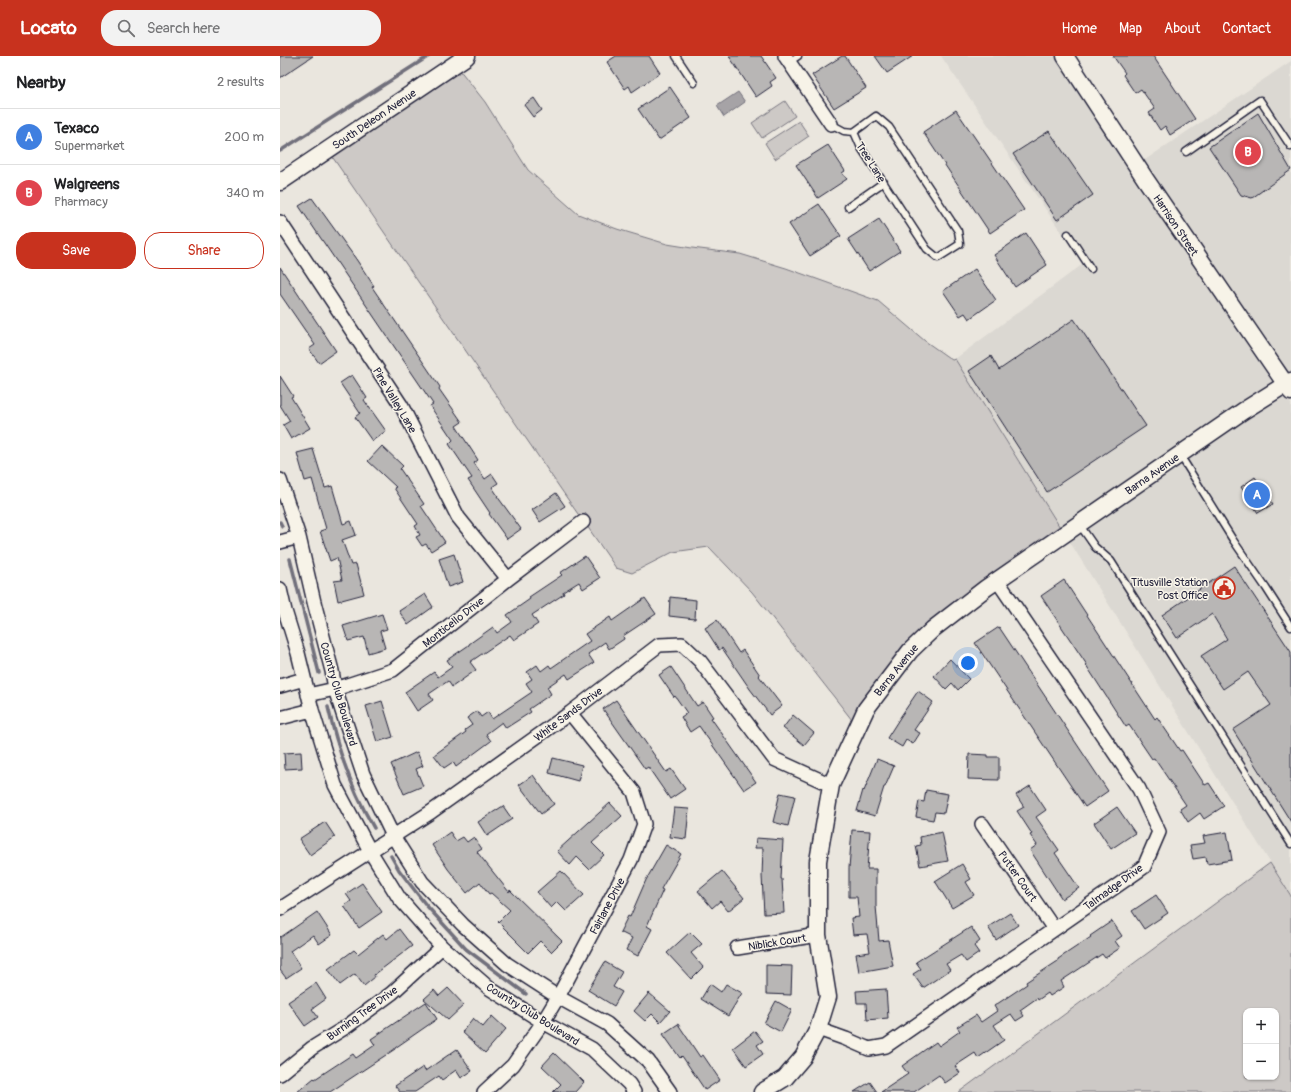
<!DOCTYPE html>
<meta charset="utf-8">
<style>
:root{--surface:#fff;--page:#f2f2f2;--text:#202124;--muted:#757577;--line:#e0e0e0;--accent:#c8321e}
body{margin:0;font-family:Pangolin,sans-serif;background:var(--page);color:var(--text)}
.controls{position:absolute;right:12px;bottom:12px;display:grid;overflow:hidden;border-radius:8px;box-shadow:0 1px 3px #0004}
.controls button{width:36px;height:36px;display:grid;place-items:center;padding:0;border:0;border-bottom:1px solid var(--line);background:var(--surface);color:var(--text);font:20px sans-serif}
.you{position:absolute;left:688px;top:607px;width:14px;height:14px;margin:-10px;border:3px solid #fff;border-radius:50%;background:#1a73e8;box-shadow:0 0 0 6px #1a73e833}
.badge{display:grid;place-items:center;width:26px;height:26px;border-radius:50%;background:var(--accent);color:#fff;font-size:13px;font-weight:700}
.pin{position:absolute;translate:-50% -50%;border:2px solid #fff;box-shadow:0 1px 4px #0006}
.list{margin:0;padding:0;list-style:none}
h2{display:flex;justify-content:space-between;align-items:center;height:52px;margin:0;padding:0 16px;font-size:17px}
h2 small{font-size:13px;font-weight:400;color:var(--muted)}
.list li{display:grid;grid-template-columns:26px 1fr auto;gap:12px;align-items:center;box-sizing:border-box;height:56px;padding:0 16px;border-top:1px solid var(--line)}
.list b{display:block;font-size:15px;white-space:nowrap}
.list p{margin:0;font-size:13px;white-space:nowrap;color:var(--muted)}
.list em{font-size:13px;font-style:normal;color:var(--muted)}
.actions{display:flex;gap:8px;padding:12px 16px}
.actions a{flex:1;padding:9px 0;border:1px solid var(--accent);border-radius:16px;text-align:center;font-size:14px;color:var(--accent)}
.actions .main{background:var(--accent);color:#fff}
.icon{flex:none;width:22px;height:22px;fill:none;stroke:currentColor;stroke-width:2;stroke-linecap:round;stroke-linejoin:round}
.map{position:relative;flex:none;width:1011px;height:1036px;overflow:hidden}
header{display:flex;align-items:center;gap:24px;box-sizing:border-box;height:56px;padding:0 20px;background:var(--accent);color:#fff}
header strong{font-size:19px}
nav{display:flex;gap:22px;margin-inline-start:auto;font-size:14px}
.search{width:280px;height:36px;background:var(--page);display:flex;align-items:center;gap:10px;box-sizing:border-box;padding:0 14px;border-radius:16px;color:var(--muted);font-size:15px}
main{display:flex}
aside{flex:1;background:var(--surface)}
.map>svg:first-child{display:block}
.built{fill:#dbd8d2}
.green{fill:#cdc9c6;stroke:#787680;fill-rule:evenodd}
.water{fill:#a6a3a6;stroke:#716f7b}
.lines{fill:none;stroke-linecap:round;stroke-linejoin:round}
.stream{stroke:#716f7b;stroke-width:3.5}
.building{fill:#b8b6b5;stroke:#22223b}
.service-casing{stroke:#22223b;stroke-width:9}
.minor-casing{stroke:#22223b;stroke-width:16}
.tertiary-casing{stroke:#22223b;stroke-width:19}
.service{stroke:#f7f3e8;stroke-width:6}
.minor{stroke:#f7f3e8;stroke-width:13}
.tertiary{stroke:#f7f3e8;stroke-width:16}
.labels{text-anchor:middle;stroke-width:3;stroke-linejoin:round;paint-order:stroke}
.street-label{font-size:11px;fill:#22223b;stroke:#f7f3e8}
.poi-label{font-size:11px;fill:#22223b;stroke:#f7f3e8;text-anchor:end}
</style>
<header>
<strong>Locato</strong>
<div class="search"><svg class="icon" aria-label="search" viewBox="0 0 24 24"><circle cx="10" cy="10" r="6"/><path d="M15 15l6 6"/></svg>Search here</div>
<nav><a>Home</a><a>Map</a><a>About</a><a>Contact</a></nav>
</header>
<main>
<aside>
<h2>Nearby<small>2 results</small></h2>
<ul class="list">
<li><span class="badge" style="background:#3f7fe0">A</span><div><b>Texaco</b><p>Supermarket</p></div><em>200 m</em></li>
<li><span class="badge" style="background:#e0444e">B</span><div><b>Walgreens</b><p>Pharmacy</p></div><em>340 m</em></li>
</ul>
<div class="actions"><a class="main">Save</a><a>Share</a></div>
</aside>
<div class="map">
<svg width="1011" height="1036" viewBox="0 0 1011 1036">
<rect width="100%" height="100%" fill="#eae6de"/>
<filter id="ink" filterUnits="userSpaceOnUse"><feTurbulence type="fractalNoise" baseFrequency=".025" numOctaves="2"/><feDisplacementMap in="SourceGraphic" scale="8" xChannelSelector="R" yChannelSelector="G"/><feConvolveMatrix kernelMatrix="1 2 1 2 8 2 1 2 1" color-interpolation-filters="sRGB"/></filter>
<g filter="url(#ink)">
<path class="built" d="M661,0h116l83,128 137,199 -216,146 -106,-170 128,-95z
M1011,5v313l-3,2 -146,-214z
M1004,337l7,11v492l-223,-357z"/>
<path class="green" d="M179,13l26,33 43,68 50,44 39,15 50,15 25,4 48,6 46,14 92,33 47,40 27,19 3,-1 106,170 -67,46 -142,145 -100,-128 -43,-45 -36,5 -41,21 -16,-5 -29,-42 5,-4 -7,-9 -5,4 -249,-362z
M505,45l10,15 -33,22 -10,-15z
M519,65l10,15 -34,23 -10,-16z
M990,807l21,33v196h-332zM966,955h30v66h-30z"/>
<path class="water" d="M458,36l7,10 -21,15 -7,-11z"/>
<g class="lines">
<path class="stream" d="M0,95l149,-95
M0,466l2,4
M10,503l29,114
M48,651c10,44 23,82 46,121
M111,800l8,14 27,35 40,44 60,45"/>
</g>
<path class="building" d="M0,0h33l-33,22z
M336,0h33l11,17 -28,19 -3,-6 -4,3 -18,-27z
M449,0h32l15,22 -6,4 2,4 -16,11z
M562,0h3l21,32 -32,20 -22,-33z
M595,0h38l-26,17z
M833,0h40l42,63 -25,16 -5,-9 -5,4 -11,-17 6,-4 -14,-20 -6,4 -12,-18 2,-2z
M390,31l21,31 -32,22 -21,-31z
M254,42l8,12 -9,7 -9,-12z
M676,54l68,100 -34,23 -67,-101z
M978,57l33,57 -39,28 -11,-3 -32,-48z
M769,75l44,64 -36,25 -44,-66z
M548,89l17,26 -3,2 5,6 -29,19 -22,-33z
M32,142l44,61 18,27 -2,1 68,100 -1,2 23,33 -6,4 22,34 -4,3 11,16 7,-5 6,9 -6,4 6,9h-1l24,33 -14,10 -18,-25 1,-1 -22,-33 4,-2 -23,-34 4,-4 -23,-34 3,-2 -134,-198z
M539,148l22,32 -31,20 -21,-32z
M599,163l21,32 -31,20 -21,-32z
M746,177l21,32 -32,22 -21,-32z
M0,211l56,84 -17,12 -10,-14 6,-4 -35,-51z
M695,213l21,31 -27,19 -4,-6 -5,3 -17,-25z
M794,263l72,107 -99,66 -78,-121 22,-15 8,14z
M72,319l15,23 -3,2 22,31 -14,10 -17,-24 5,-4 -20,-30z
M0,320l13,20 -2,1 19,31 -19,11 -8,-14 7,-4 -10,-16z
M102,390l21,20 -3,3 24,35 -3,2 24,36 -14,9 -5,-7 -4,2 -6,-9 4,-2 -5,-9 3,-2 -24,-36 2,-1 -28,-26z
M33,393l12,39 7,-2 11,38 8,-3 5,14 -14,5 9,25 5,-1 8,30 -26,7 -4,-20 8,-1 -5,-22 -7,3 -10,-30 6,-2 -14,-50 -7,2 -8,-28z
M975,421l18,27 -15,9 -17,-26z
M276,437l9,13 -25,16 -8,-12z
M174,498l9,28 -15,5 -9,-28z
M305,500l15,22 -17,11 -4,-7 -16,10 1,2 -32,21 6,9 -24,16 -4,-5 -40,27 6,8 -24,17 -4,-6 -19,13 4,6 -16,11 -12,-19 29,-20 4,5 14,-10 -5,-7 22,-15v-1l24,-17 4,6 15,-11 -5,-7 23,-16 -1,-2 33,-22 -2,-2z
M954,510l57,86v170l-58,-92 38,-25 -23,-33 -25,17 -22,-33 26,-17 -15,-25 -35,24 -15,-23z
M784,524l91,139 2,-2 23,34 2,-1 23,35 4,-2 15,23 -20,13 -4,-6 -12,9 -8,-13 6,-4 -32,-47 -2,1 -23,-34 -3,2 -40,-62h1l-46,-69z
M145,538l8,13 -25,18 -9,-14z
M390,541l26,3 -1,19 -26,-3z
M365,542l11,16 -33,22 1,3 -15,10 -4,-7 -17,12 6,9 -25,16 -3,-5 -19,13 4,7 -22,15 2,3 -25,16 -4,-6 -16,12 5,7 -35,26 -3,-5 -9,6 -10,-13 32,-23 -1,-2 7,-5 -5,-7 10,-7 4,6 7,-5 4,7 40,-27 -6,-9 6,-4 -5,-7 10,-7 4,6 8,-6 2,3 39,-27 -5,-7 25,-17 2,4z
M102,558l5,15 -7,2 5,17 -17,5 -4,-16 -16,4 -5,-15z
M437,564l22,33 4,-3 17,25 -1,1 23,30 -12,9 -20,-26 -28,-41 -3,2 -14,-22z
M719,571l109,164 -23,16 -110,-164z
M670,603l19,20 -11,11 -6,-7 -6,6 -12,-13z
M391,611l26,39 6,-4 10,15 -2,1 45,64 -12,8 -45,-64 -9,6 -9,-15 6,-4 -12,-17 -1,1 -15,-22z
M638,635l15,11 -19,28 6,3 -7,11 -7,-4 -4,7 -15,-9 14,-22z
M336,644l50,72 5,-3 14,20 -15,10 -22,-32 -3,2 -42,-60z
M102,645l11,36 -16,5 -11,-36z
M513,659l21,18 -10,12 -21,-17z
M21,696l1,16 -17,1 -1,-16z
M137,696l6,14 -7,3 7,17 -19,8 -13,-30z
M689,698l19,1v2h11v23l-31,-1z
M273,702l29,7 -4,16 -29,-8z
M597,703l17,7 -9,21h-1l-9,29 -18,-5 6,-21 1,1z
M253,719l21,29 -13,10 -22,-29z
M750,730l16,24 -10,7 23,33 -4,3 24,35 -17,11 -32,-49 7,-5 -7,-10 2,-1 -15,-23 7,-4 -8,-12z
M646,734l22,4 -4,19 -9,-1 -2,8 -17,-3 3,-16 5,1z
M500,737l15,3 -7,30 -15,-4z
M330,747l12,13 -30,27 12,12 -15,14 -12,-12 -7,8 -13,-14z
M223,750l9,13 -25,17 -9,-14z
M837,751l18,26 -24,16 -17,-26z
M394,752l15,1 -3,30 -16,-2z
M45,766l10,15 -25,18 -11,-16z
M572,774l18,1 -3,38h9v37l3,35 9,-1 5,26 -34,6 -3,-18 14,-2 -3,-18 -14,1 -2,-17 8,-1 -2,-20h-8v-29z
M170,776l6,9 7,-4 4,5 7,-5 8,12 -5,3 32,40 1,-2 52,51 -11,11 -11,-11 -12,12 -12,-12h1l-19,-19 12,-12 -19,-17 -2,1 -9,-12 -13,11 -19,-24 -16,-24z
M662,776l6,29 -28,5 -4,-20 5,-1 -1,-8z
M947,776l5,28 -25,4 -1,-7 -13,2 -3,-14 15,-2 -2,-7z
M476,782l27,2 -2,39h1l2,34 -20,1 -2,-38 1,-28h-8z
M386,789l15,9 -20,35 2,1 -16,36 5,3 -14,27 -12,-6 6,-12 -12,-6 8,-16 2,1 16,-37z
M682,808l9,15 -5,3 8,13 -22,13 -17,-27z
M281,815l23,24 -18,16 -9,-9 -6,6 -14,-16z
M442,815l22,27 -16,13 -8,-10 -8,7 -14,-17z
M82,827l20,29 -23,16 -15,-22 7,-5 -5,-7z
M876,839l12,18 -24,16 -12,-18z
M37,856l15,23 -13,9 -6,-9 -23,16 11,17 -15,10 -6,-8v-34l1,1z
M730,857l8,12 -22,15 -8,-13z
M832,865l10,15 -7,5 5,7 -15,10 -3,-4 -41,27 3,6 -14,9 -2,-3 -10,7 -1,-2 -17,12 4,6 -8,5 -5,-7 -17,11 10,15 -26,18 -3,-5 -20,13 5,7 -15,10 -6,-8 -25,17h-33l27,-18 -6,-8 34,-24 3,4 21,-15 -3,-4 19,-12 5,7 16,-11 -3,-5 33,-22 -1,-2 32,-21v-2l33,-22 -1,-1z
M691,871l9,14 -6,5 5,7 -13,9 -5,-7 -15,9 4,6 -27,18 -10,-14 8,-5 -5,-7z
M119,873l13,17 -38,29 1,2 -11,9 -9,-12 -15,11 -12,-16 26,-19 4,4 25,-20 4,5z
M410,876l12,12 -11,9 12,14 -12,12 -24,-26z
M325,906l17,10 -9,15 9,5 -8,14 -26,-16z
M486,909l26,1 -1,29 -25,-1z
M36,927l10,16 -14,10 6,8 -13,9 -17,-24z
M430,928l11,8 5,-8 16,9 -14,23 -27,-17z
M168,932l16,17 -16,15 -24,-21 10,-9 5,6z
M606,933l2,29 -21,2 -1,-17h-9l-1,-12z
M369,937l21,18 -10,11 -8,-8 -7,7 -11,-10z
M496,945l16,9 -11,22 -17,-9z
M146,946l11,17 -42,29v1l-65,43h-33l17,-14 1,1 38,-25 3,4 19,-13 -4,-6z
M212,960l14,13 -21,24 -23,-21 11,-14 10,9z
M398,968l22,33 3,-2 17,25 -15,10 -23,-34 -2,2 -17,-24z
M475,975l8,10 -6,4 6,9 -17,12 -13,-18z
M177,993l15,22 -11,7 -5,-8 -14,10 -3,-4 -24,16h-15l-5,-6 28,-19 2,4z
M274,997l30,29 -9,10h-22l8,-8 -19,-18z
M590,1026l7,10h-23z"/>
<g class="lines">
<g class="service-casing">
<path id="service" d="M396,0l18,27
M509,6l9,-6
M551,68l13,7 10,1 7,16 66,101 11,9 22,-14 -2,-13 -69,-104 -13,-11 -22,16
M906,96l74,-52 31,47
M568,151l36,-25
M788,178l23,35
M900,399l53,85 33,48 25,39
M799,468l16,23 16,14 180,283"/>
</g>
<g class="minor-casing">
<path id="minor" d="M505,0l46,68
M0,166l121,183 57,112 50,62
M0,424l19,57 15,65 18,69 3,18 8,25 20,60 30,62 29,46 41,43 44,39 51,33 49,27 41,37 22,31
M0,486l19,-5
M0,533l5,22 13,42 14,57 23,75 35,66 29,47 43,49 47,41 54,34 49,27 37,35 5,8
M0,630l24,-7
M28,639l27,-6 58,-19 115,-91 75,-57
M0,662l32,-8
M702,768l72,105
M0,853l151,-97 139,-99 89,-68 23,-1 18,17 74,98 57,26
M457,892l81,-13
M538,973l28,10 23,10 17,-3 258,-179 15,-35 -20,-43 -142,-209
M0,1018l32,-26 34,-21 46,-34 50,-46
M204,1036l29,-27 30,-43 15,-25 73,-137 13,-36 -10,-32 -64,-79"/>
</g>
<g class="tertiary-casing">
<path id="tertiary" d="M785,0l81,124 145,212
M0,126l187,-126
M482,1036l23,-14 18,-21 15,-28 10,-32 -10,-62v-74l13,-76 35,-76 44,-58 23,-22 53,-41 257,-177 48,-30"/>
</g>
<use href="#service" class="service"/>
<use href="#minor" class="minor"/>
<use href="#tertiary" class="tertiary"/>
</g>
</g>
<defs>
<g id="civic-ring" transform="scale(1.15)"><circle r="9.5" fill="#f7f3e8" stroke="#c8321e" stroke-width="1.5"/><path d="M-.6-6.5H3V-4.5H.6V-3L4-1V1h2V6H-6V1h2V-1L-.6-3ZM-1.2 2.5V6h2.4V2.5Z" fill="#c8321e"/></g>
</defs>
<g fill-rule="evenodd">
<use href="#civic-ring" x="944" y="532"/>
</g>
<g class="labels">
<g class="street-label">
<text transform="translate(94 63) rotate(-34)" y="4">South Deleon Avenue</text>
<text transform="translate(591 106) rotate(58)" y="4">Tree Lane</text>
<text transform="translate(896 169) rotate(56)" y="4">Harrison Street</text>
<text transform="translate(115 344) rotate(59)" y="4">Pine Valley Lane</text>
<text transform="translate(872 418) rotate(-35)" y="4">Barna Avenue</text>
<text transform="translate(173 566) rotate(-38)" y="4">Monticello Drive</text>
<text transform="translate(616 614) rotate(-51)" y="4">Barna Avenue</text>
<text transform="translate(59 638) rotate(74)" y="4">Country Club Boulevard</text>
<text transform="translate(288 658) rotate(-37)" y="4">White Sands Drive</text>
<text transform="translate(738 820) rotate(55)" y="4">Putter Court</text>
<text transform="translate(833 831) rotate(-36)" y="4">Talmadge Drive</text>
<text transform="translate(327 850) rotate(-62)" y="4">Fairlane Drive</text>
<text transform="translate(497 886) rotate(-9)" y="4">Niblick Court</text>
<text transform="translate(82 957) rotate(-36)" y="4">Burning Tree Drive</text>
<text transform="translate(253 958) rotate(32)" y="4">Country Club Boulevard</text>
</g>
<g class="poi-label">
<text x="928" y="530">Titusville Station<tspan x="928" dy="13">Post Office</tspan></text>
</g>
</g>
</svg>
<div class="controls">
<button>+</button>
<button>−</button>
</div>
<div class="you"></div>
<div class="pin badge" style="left:977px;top:439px;background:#3f7fe0">A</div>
<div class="pin badge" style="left:968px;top:96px;background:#e0444e">B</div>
</div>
</main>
